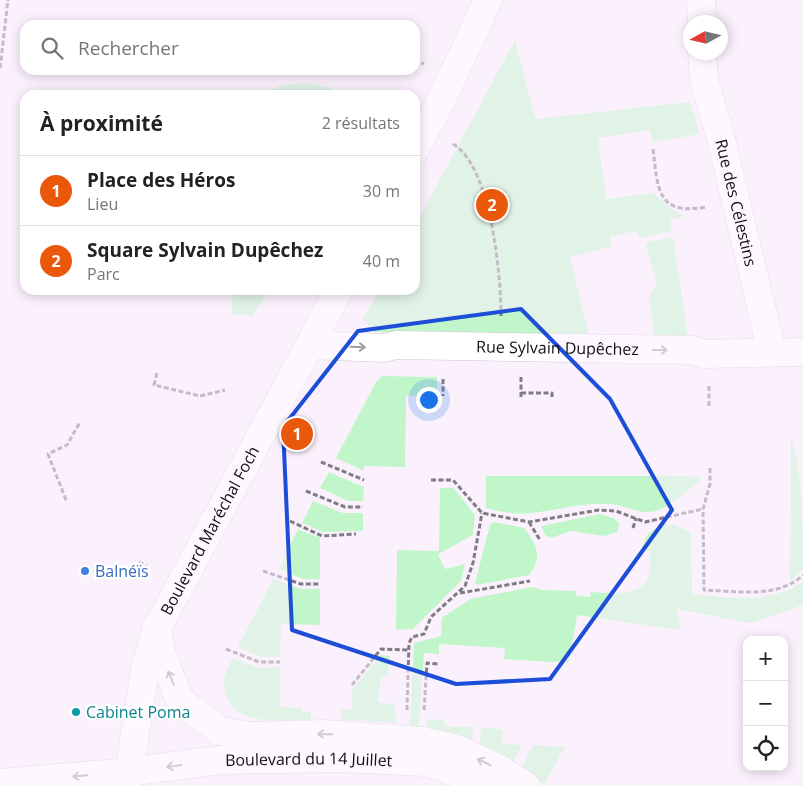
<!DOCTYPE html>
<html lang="fr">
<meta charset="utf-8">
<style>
:root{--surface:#fff;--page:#f2f2f2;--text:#222;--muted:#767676;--line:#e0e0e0;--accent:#ea580c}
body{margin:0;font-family:"Open Sans",sans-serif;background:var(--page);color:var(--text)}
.controls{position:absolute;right:15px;bottom:15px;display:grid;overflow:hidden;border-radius:10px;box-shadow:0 2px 12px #0003}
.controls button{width:45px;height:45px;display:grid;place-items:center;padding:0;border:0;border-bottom:1px solid var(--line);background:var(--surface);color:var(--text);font:25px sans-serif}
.compass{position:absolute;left:683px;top:15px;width:45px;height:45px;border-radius:50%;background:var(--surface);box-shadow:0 2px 12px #0003;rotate:262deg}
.you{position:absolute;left:428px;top:399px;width:18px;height:18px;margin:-12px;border:4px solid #fff;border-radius:50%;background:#1a73e8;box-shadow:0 0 0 8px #1a73e833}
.badge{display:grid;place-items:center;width:32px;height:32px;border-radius:50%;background:var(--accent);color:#fff;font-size:16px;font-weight:700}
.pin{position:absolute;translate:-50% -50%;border:2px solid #fff;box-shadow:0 1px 5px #0006}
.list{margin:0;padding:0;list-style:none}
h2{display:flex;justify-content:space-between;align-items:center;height:65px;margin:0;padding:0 20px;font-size:21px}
h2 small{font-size:16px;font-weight:400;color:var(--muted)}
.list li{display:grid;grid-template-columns:32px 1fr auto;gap:15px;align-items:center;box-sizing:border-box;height:70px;padding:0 20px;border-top:1px solid var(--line)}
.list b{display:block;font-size:19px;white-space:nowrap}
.list p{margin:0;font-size:16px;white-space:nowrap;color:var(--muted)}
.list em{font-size:16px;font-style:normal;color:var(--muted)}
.icon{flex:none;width:28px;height:28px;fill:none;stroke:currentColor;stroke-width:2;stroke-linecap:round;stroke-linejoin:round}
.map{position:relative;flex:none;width:803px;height:786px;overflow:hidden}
.search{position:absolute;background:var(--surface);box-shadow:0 2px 12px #0003;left:20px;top:20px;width:400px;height:55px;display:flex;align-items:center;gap:12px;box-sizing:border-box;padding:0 18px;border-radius:15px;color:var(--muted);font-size:19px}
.panel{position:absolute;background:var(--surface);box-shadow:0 2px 12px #0003;left:20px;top:90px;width:400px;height:205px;border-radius:15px}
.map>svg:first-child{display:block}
.green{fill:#c1f6cb}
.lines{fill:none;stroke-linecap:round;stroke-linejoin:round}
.street-casing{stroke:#cfc3d2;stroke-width:29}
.secondary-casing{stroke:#cfc3d2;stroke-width:29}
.path{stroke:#817b83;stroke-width:3;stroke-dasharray:5 2.5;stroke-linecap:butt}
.street{stroke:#fff;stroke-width:28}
.secondary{stroke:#fff;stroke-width:28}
.oneway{stroke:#a19fa1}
.marked{fill:none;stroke:#1d4ed8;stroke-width:4;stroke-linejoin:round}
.shop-dot{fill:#3f7fe0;stroke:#fff;stroke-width:2}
.culture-dot{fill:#0f9aa8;stroke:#fff;stroke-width:2}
.labels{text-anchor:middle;stroke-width:5;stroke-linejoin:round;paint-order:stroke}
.street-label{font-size:16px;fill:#130f14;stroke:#fff}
.shop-label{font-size:16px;fill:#366cbe;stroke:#fff;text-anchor:start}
.culture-label{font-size:16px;fill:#0d838f;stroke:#fff;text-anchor:start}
</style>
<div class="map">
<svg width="803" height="786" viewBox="0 0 803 786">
<rect width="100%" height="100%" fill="#fbf1fd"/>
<path class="green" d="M515,40l20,79 155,-17 10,32 -48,8 -2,-12 -52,8 8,61 47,-6 24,20 9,3 -16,3 2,12 -33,7 -2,-7 -27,5 2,10 -42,11 19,80 -214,-5 -12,-13 16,-29h36v-64z
M308,83l24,5 7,7h-77l19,-10z
M673,237l15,100 -34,-1 -5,-40 8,-11 -12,-42z
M233,290h37l-18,26 -21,-2z
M382,376l55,1v19h-31l-1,71 -41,-1v5l-28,-13 40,-76z
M791,436c12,38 12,92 12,133l-13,13z
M329,472l35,15 -1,14h-15l-28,-13z
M486,476h189l26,1 -1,4c-14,10 -28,25 -44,30 -16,4 -30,-5 -45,-7 -27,-2 -53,6 -80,9 -16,2 -30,-1 -45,-5z
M440,488h14l21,27 -2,20 -35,19 7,15 20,-5 -4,17 -48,48 -17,1 1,-80 42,1z
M313,501l30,12h20v18l-40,1 -21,-9z
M600,514l13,4 7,5 -3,9 -13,4 -33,-5 -20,7 -6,-3 -4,-9z
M494,522l30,6c13,16 19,29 5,47l-52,10 -2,-2 15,-58z
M663,525h12l16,8 1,61c38,4 78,10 111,-12v23l-52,18 -74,-14 3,21 -103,-15 -8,48 -65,-4 1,-11 -66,-4v10l-15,-1 -5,73 -9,-1 4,-82 27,-7 1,-18 28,-19 62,-12 11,3 33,1v5l14,1 1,-5c15,1 51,5 57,-14 3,-7 1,-19 2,-27h-7c2,-17 6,-20 20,-26z
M298,529l22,9v41h-17l-24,-10z
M273,579l29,10h18v36l-39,-1 -1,33h-20l-22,-10z
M380,655l10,1 -2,20 -7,1 -3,25 17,3 1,18 -55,-4v-9h11v-20z
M233,658l25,10 22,-1v40l22,1v4h9v8c-28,0 -75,8 -85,-26 -1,-4 -3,-10 -2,-15 1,-7 6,-15 9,-21z
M427,719l17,1 1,6 28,1 -1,18 -45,-15z
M481,728l22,1 -1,15 20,1 -9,17 -33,-14z
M533,745l32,2 -21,37 -23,-15z"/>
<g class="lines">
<g class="street-casing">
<g id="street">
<path d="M701,0l1,22"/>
<path id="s1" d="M702,52l2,28 17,59 51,213"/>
<path id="s2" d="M310,345l74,3 12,-3 297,5 11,4 99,-2"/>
</g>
</g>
<g class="secondary-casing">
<g id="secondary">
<path d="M415,150l27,-51 46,-99"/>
<path d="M157,631l5,24 16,41 9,10 33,25 29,5 76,-2 97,7 35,8 42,20 27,17"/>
<path id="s3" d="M0,783l128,-11 92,-12 120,-2 85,4 20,6 41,18"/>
<path id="s4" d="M127,786l18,-116 11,-40 183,-340"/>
</g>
</g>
<path class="path" d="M415,59l9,5
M0,68l8,-68
M453,144c38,22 48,131 48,172
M653,149c5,39 3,67 53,58
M157,373l-3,12 46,11 25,-6
M443,379v17
M709,386v21
M521,393h31v4
M521,397v-20
M321,462l43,18
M710,468v16l-7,25 1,81c32,1 74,9 99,-15
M431,480h22l29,33 47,9 70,-12 17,1 29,11 58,-13
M306,491l39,16h18
M66,500l-18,-46 19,-9 13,-23
M290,521l32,15 34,-2
M529,522l11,18
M633,528l3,-10
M139,562l8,4
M263,571l38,13h18
M460,593l70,-12
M226,649l33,13h21
M352,685l29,-36 28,1
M407,710l2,-67 3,-6 12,-3 7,-17 34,-31 8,-23 9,-50
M424,710l3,-47 11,1"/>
<use href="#street" class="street"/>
<use href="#secondary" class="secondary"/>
</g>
<defs><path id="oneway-shaft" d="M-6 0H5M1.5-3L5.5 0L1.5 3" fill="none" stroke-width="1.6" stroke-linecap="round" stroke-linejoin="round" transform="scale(1.25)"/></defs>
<g class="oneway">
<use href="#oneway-shaft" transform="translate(358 347) rotate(2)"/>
<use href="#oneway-shaft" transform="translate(660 350)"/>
<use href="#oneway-shaft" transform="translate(171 678) rotate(-112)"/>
<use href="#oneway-shaft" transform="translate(325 734) rotate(-179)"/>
<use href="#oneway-shaft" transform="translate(484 762) rotate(-154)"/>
<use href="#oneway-shaft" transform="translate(174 766) rotate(172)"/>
<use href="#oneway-shaft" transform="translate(80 776) rotate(175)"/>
</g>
<path d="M0 0H803V786H0ZM521,309l89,90 62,111 -122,169 -94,5 -164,-54 -9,-203 75,-96z" fill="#fbf1fd" fill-opacity=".55" fill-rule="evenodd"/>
<path class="marked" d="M521,309l89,90 62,111 -122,169 -94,5 -164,-54 -9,-203 75,-96z"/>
<circle class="shop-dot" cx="85" cy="571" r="5"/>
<circle class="culture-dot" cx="76" cy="712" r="5"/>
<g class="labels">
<g class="street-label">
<text dy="6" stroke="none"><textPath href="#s1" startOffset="155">Rue des Célestins</textPath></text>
<text dy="6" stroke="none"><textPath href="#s2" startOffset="248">Rue Sylvain Dupêchez</textPath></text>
<text dy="6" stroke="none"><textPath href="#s4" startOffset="272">Boulevard Maréchal Foch</textPath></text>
<text dy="6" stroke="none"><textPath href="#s3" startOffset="310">Boulevard du 14 Juillet</textPath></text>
</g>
<g class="shop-label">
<text x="95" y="577">Balnéïs</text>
</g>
<g class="culture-label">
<text x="86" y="718">Cabinet Poma</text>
</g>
</g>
</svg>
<div class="controls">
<button>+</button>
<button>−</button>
<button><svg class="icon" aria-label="locate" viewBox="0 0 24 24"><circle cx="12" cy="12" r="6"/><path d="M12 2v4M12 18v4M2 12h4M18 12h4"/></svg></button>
</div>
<svg class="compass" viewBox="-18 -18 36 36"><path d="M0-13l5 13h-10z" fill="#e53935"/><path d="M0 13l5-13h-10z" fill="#767676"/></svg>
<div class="you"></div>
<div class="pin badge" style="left:297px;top:434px">1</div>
<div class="pin badge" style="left:492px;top:205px">2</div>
<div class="search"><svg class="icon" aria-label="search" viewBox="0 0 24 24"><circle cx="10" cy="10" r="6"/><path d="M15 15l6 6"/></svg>Rechercher</div>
<section class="panel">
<h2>À proximité<small>2 résultats</small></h2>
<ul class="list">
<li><span class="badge">1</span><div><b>Place des Héros</b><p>Lieu</p></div><em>30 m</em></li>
<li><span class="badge">2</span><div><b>Square Sylvain Dupêchez</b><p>Parc</p></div><em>40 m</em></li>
</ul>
</section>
</div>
